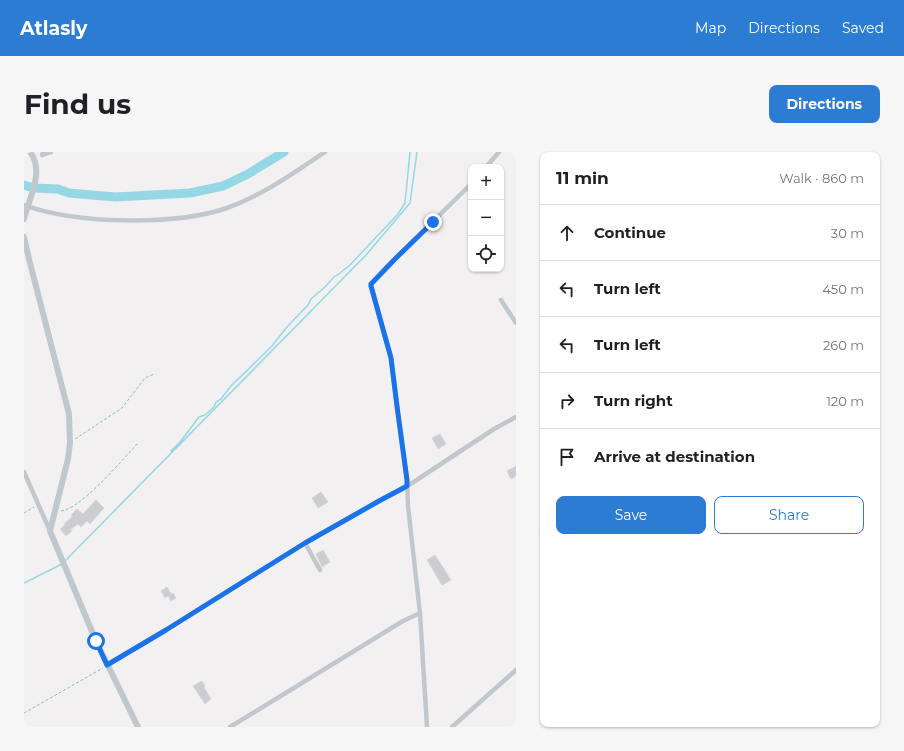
<!DOCTYPE html>
<meta charset="utf-8">
<style>
:root{--surface:#fff;--page:#f6f6f6;--text:#202124;--muted:#757577;--line:#e0e0e0;--accent:#2b7cd2}
body{margin:0;font-family:Montserrat,sans-serif;background:var(--page);color:var(--text)}
.controls{position:absolute;right:12px;top:12px;display:grid;overflow:hidden;border-radius:8px;box-shadow:0 1px 3px #0004}
.controls button{width:36px;height:36px;display:grid;place-items:center;padding:0;border:0;border-bottom:1px solid var(--line);background:var(--surface);color:var(--text);font:20px sans-serif}
.stop{position:absolute;width:12px;height:12px;margin:-9px;border:3px solid #1a73e8;border-radius:50%;background:#fff}
.stop.end{background:#1a73e8;border-color:#fff;box-shadow:0 1px 4px #0008}
.list{margin:0;padding:0;list-style:none}
h2{display:flex;justify-content:space-between;align-items:center;height:52px;margin:0;padding:0 16px;font-size:17px}
h2 small{font-size:13px;font-weight:400;color:var(--muted)}
.list li{display:grid;grid-template-columns:26px 1fr auto;gap:12px;align-items:center;box-sizing:border-box;height:56px;padding:0 16px;border-top:1px solid var(--line)}
.list b{display:block;font-size:15px;white-space:nowrap}
.list em{font-size:13px;font-style:normal;color:var(--muted)}
.actions{display:flex;gap:8px;padding:12px 16px}
.actions a{flex:1;padding:9px 0;border:1px solid var(--accent);border-radius:8px;text-align:center;font-size:14px;color:var(--accent)}
.actions .main{background:var(--accent);color:#fff}
.icon{flex:none;width:22px;height:22px;fill:none;stroke:currentColor;stroke-width:2;stroke-linecap:round;stroke-linejoin:round}
.map{position:relative;flex:none;width:492px;height:575px;overflow:hidden;border-radius:8px}
header{display:flex;align-items:center;gap:24px;box-sizing:border-box;height:56px;padding:0 20px;background:var(--accent);color:#fff}
header strong{font-size:19px}
nav{display:flex;gap:22px;margin-inline-start:auto;font-size:14px}
.intro{display:flex;align-items:center;justify-content:space-between;box-sizing:border-box;height:96px;padding:0 24px}
h1{margin:0;font-size:28px}
.button{padding:10px 18px;border-radius:8px;background:var(--accent);color:#fff;font-size:14px;font-weight:700}
main{display:flex;gap:24px;padding:0 24px}
aside{flex:1;background:var(--surface);border-radius:8px;box-shadow:0 1px 3px #0004}
.map>svg:first-child{display:block}
.lines{fill:none;stroke-linecap:round;stroke-linejoin:round}
.stream{stroke:#95d7e4;stroke-width:1.5}
.river{stroke:#95d7e4;stroke-width:9}
.building{fill:#cbcdd2;stroke:#d5d7db}
.path{stroke:#7fc69f;stroke-width:1;stroke-dasharray:3 2;stroke-linecap:butt}
.minor{stroke:#c0c8ce;stroke-width:4.5}
.tertiary{stroke:#c0c8ce;stroke-width:6}
.route{stroke:#1a73e8;stroke-width:5}
</style>
<header>
<strong>Atlasly</strong>
<nav><a>Map</a><a>Directions</a><a>Saved</a></nav>
</header>
<div class="intro"><h1>Find us</h1><a class="button">Directions</a></div>
<main>
<div class="map">
<svg width="492" height="575" viewBox="0 0 492 575">
<rect width="100%" height="100%" fill="#f2f0f1"/>
<g class="lines">
<path class="stream" d="M147,299l10,-10 18,-24 6,-2 9,-8 2,-5 5,-3 9,-12 42,-41 14,-18 22,-23 3,-6 14,-12 9,-10 6,-4 10,-8 48,-51 7,-11 5,-51
M41,409l301,-306 44,-52 7,-51
M0,431l38,-19"/>
<path class="river" d="M0,33l9,3 25,1 11,4 46,4 75,-4 33,-7 25,-12 36,-22"/>
</g>
<path class="building" d="M416,282l6,10 -8,5 -6,-11z
M492,314v10l-5,3 -4,-8z
M297,340l7,10 -10,6 -6,-10z
M72,348l8,8 -14,16 -3,-3 -6,6 -3,-3 -8,6 2,1 -6,5 -6,-7 5,-4 -1,-1 9,-8 -2,-1 6,-6 6,5z
M299,398l7,12 -8,5 -6,-13z
M411,403l16,25 -9,5 -15,-25z
M143,435l4,7 2,-1 3,5 -5,3 -3,-5 -3,2 -4,-7z
M178,529l3,5 -1,1 1,2 6,10 -6,5 -12,-18z"/>
<g class="lines">
<path class="path" d="M51,287l47,-31 23,-30 9,-4
M37,359c19,-1 63,-53 77,-68
M0,361l10,-6
M0,561l79,-45"/>
<path class="minor" d="M19,0l-1,3 9,-3
M462,15l13,-15
M0,53c53,19 150,21 203,3 36,-13 67,-35 98,-56
M477,148l15,23
M0,320l26,59
M281,391l15,27
M83,513l59,-35 139,-87 74,-42 24,-12 91,-60 22,-12
M206,575l173,-106 17,-8
M403,575l-7,-114 -12,-107 -1,-26 -10,-73 -6,-49 -20,-72v-2l23,-24 77,-76
M428,575l64,-57"/>
<path class="tertiary" d="M0,67c5,-21 21,-48 6,-67
M0,85l5,22 40,155 1,29 -2,16 -18,72 46,110 42,86"/>
</g>
<g class="lines">
<path class="route" d="M72,489l11,24 59,-35 139,-87 74,-42 28,-15v-6l-10,-74 -6,-48 -20,-72v-2l23,-24 39,-38"/>
</g>
</svg>
<div class="controls">
<button>+</button>
<button>−</button>
<button><svg class="icon" aria-label="locate" viewBox="0 0 24 24"><circle cx="12" cy="12" r="6"/><path d="M12 2v4M12 18v4M2 12h4M18 12h4"/></svg></button>
</div>
<div class="stop" style="left:72px;top:489px"></div>
<div class="stop end" style="left:409px;top:70px"></div>
</div>
<aside>
<h2>11 min<small>Walk · 860 m</small></h2>
<ul class="list">
<li><svg class="icon" aria-label="ahead" viewBox="0 0 24 24"><path d="M12 20V5M6 11l6-6 6 6"/></svg><div><b>Continue</b></div><em>30 m</em></li>
<li><svg class="icon" aria-label="left" viewBox="0 0 24 24"><path d="M17 20v-9H6M10 6l-5 5 5 5"/></svg><div><b>Turn left</b></div><em>450 m</em></li>
<li><svg class="icon" aria-label="left" viewBox="0 0 24 24"><path d="M17 20v-9H6M10 6l-5 5 5 5"/></svg><div><b>Turn left</b></div><em>260 m</em></li>
<li><svg class="icon" aria-label="right" viewBox="0 0 24 24"><path d="M7 20v-9h11M14 6l5 5-5 5"/></svg><div><b>Turn right</b></div><em>120 m</em></li>
<li><svg class="icon" aria-label="arrive" viewBox="0 0 24 24"><path d="M6 21V4h12l-3 4 3 4H6"/></svg><div><b>Arrive at destination</b></div></li>
</ul>
<div class="actions"><a class="main">Save</a><a>Share</a></div>
</aside>
</main>
